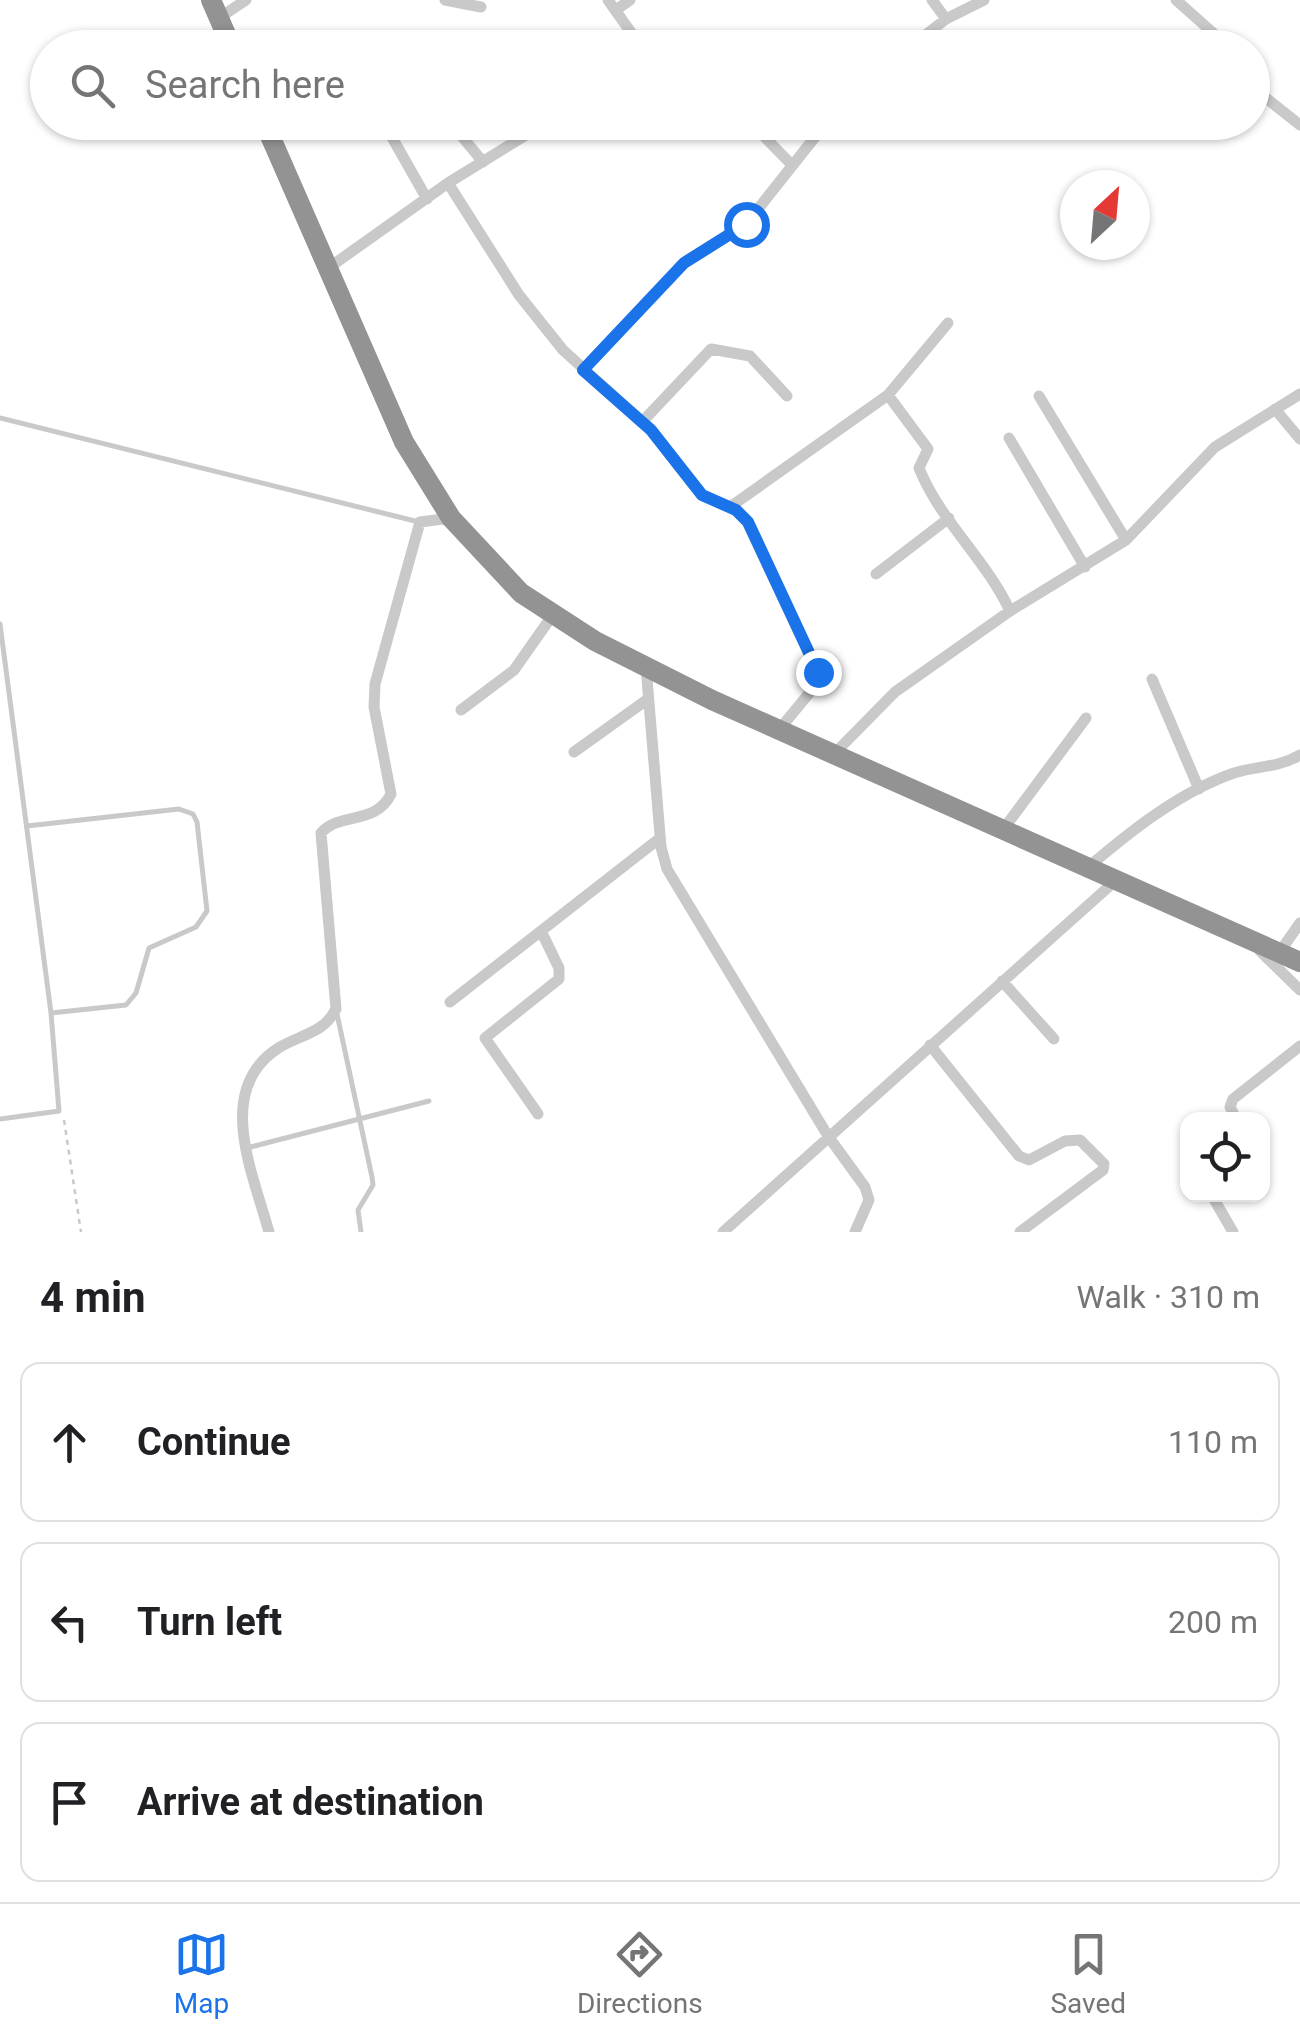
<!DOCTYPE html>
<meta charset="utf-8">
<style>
:root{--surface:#fff;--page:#f6f6f6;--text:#202124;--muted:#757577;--line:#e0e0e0;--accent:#1a73e8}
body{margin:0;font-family:Roboto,sans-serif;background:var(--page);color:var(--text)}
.controls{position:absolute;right:30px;bottom:30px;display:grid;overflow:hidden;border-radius:20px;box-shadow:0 2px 8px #0004}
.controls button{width:90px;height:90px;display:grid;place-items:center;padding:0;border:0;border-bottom:2px solid var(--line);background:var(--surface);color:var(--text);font:50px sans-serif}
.compass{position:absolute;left:1060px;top:170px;width:90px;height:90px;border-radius:50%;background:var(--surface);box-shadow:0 2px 8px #0004;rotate:26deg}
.stop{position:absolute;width:30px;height:30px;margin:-22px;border:8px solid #1a73e8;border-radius:50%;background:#fff}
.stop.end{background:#1a73e8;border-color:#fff;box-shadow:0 2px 10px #0008}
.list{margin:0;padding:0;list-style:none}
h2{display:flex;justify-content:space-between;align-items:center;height:130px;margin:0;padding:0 40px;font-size:42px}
h2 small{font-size:32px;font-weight:400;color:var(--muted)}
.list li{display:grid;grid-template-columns:65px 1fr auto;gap:30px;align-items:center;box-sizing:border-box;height:160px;margin:0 20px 20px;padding:0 20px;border:2px solid var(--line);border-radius:20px}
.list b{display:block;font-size:38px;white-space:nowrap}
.list em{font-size:32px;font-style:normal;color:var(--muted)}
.icon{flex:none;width:55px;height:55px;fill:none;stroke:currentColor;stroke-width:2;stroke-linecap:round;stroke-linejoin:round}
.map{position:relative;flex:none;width:1300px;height:1232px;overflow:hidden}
.search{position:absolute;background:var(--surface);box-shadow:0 2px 8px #0004;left:30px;right:30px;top:30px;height:110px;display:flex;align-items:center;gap:25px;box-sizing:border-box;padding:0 35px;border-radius:55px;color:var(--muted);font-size:38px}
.sheet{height:670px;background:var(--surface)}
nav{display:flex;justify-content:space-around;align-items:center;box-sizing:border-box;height:140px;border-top:2px solid var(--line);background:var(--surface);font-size:28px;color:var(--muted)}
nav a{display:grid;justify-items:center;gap:5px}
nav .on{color:var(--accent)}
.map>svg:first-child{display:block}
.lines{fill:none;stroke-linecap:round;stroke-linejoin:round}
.path{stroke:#c9c9c9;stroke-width:2.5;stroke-dasharray:5 5;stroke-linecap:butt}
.lane{stroke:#c9c9c9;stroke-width:5}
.street{stroke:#c9c9c9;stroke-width:11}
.highway{stroke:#939393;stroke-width:20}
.route{stroke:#1a73e8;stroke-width:12}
</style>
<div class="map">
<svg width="1300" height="1232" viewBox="0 0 1300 1232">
<rect width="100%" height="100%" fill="#fff"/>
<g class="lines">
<path class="path" d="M64,1120l17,112"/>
<path class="lane" d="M0,418l419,104
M0,624l51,389 8,98 -59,8
M27,826l152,-17 14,5 4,8 10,89 -11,16 -47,21 -13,45 -10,12 -75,8
M337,1014l35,163 1,8 -15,25 3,22
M247,1148l182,-47"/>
<path class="street" d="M445,0l36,7
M608,0l27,38v10
M932,0l14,19
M1176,0l54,48
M616,10l14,-10
M219,18l27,-18
M636,45l27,-6 34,9
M909,48l37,-29 38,-19
M1252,87l48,38
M450,122l33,40
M750,122l41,42
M385,125l42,74
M448,183l71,112 44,55 88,80 51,65 34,15 11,12 71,149 -2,14 -38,46
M327,269l121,-86 99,-61
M583,370l101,-107 62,-39 81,-102
M888,395l40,54 -9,19c21,53 67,91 91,143
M1039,396l87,144
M1275,409l25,30
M642,422l69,-73 39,7 37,40
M1009,438l76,129
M730,507l158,-112 60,-72
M876,574l73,-56
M646,667l15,180 6,22 161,267 37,51 4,13 -14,32
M1152,679l47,110
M461,710l53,-40 38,-54
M574,752l74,-53
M832,756l63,-64 115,-81 116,-71 89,-93 85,-53
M1002,831l84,-113
M1085,870c43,-37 94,-78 149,-97 22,-7 44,-5 66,-18
M1260,951l40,39
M1279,953l21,-30
M1002,981l52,58
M450,1002l210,-164
M930,1045l89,111 10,4 36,-19 15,-1 24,24 -1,6 -83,62
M538,1114l-53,-76 74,-59v-11l-18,-37
M1237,1120l-7,-13 3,-8 67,-53
M1211,1194l22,38
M269,1232c-16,-59 -56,-144 11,-185 22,-13 44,-14 56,-38l-15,-176c20,-22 54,-7 70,-39l-17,-87 1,-23 45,-162 31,-4
M723,1232l391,-350"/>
<path class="highway" d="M211,0l21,48
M264,122l140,320 47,76 70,75 74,48 117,59 588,262"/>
</g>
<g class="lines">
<path class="route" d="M746,224l-62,39 -101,107 68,60 51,65 34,15 12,12 70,150"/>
</g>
</svg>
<div class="controls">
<button><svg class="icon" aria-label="locate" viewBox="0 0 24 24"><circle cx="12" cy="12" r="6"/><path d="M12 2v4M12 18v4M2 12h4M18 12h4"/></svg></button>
</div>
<svg class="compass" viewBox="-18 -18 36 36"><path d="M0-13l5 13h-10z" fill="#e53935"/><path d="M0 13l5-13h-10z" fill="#757577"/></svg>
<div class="stop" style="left:746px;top:224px"></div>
<div class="stop end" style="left:818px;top:672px"></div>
<div class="search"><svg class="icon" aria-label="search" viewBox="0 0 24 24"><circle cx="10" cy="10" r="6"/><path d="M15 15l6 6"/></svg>Search here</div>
</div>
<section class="sheet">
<h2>4 min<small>Walk · 310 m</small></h2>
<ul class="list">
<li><svg class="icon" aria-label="ahead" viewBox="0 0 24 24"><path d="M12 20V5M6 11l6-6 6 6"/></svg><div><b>Continue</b></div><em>110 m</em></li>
<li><svg class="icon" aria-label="left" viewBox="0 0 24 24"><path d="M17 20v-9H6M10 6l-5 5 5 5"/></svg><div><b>Turn left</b></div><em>200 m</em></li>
<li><svg class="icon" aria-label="arrive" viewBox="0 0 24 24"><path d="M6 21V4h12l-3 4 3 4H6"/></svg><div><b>Arrive at destination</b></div></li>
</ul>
</section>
<nav>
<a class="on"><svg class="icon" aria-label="map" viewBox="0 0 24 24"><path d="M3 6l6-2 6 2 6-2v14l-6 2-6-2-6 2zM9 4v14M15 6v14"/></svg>Map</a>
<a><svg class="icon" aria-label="directions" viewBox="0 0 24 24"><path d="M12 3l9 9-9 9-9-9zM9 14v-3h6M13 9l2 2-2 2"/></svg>Directions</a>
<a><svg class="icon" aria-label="saved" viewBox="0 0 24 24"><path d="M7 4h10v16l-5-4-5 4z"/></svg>Saved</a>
</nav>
